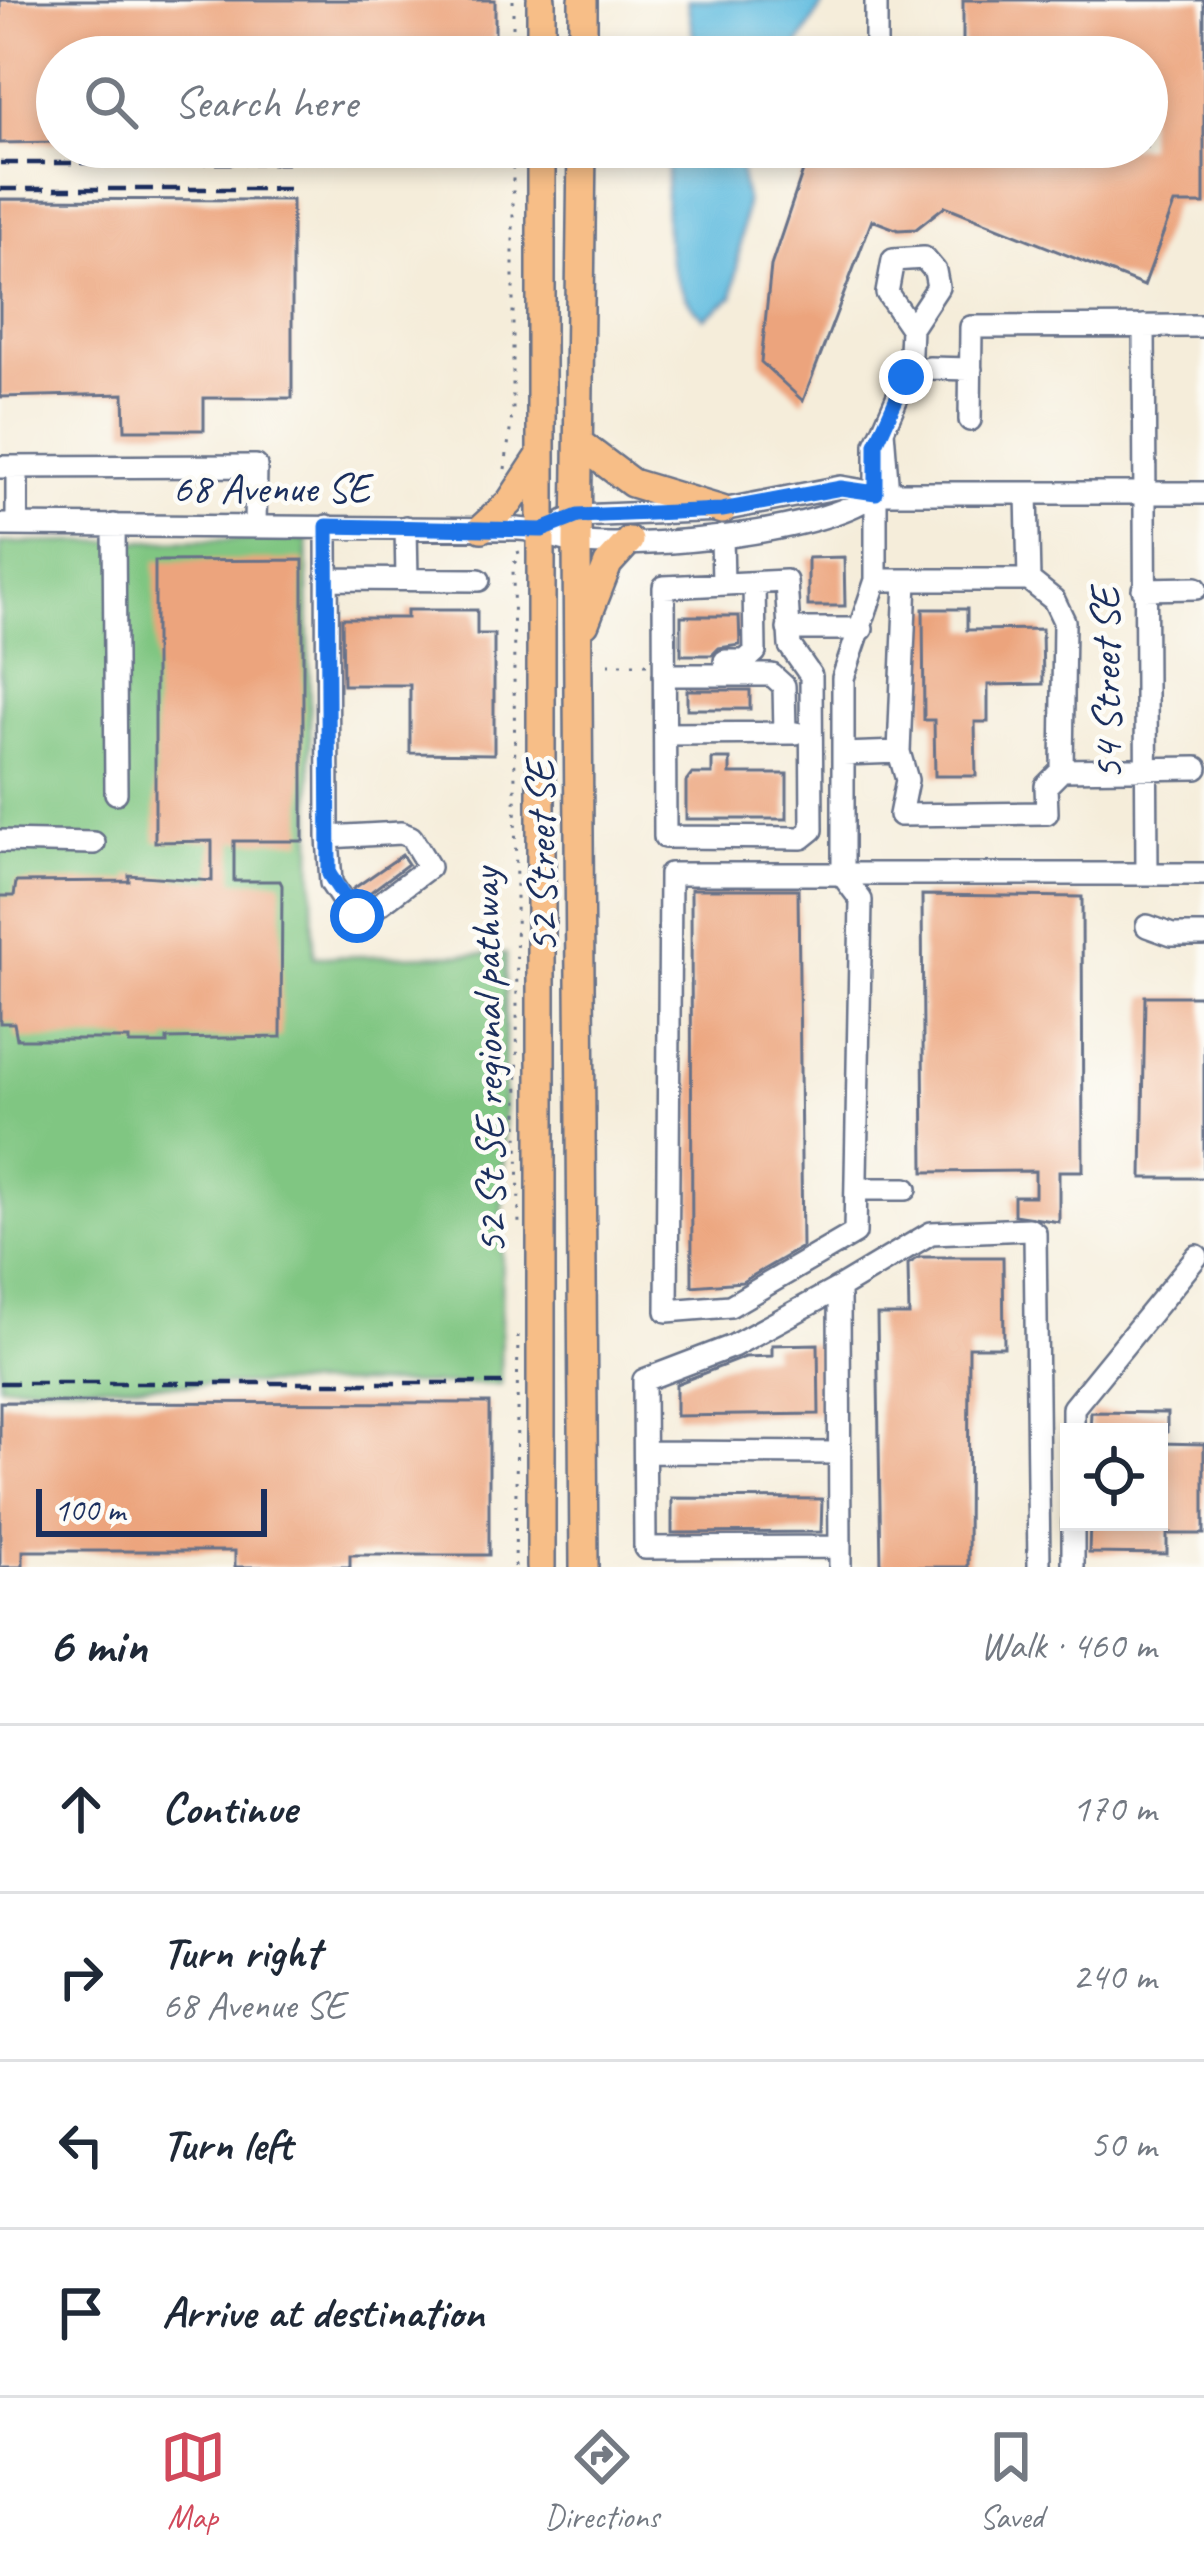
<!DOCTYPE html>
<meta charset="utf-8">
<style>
:root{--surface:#fff;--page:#f2f2f3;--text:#1f2937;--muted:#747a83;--line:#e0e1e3;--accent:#d1495b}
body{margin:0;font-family:Caveat,sans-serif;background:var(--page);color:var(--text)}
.controls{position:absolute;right:36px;bottom:36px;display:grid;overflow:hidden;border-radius:0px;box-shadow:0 6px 18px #0003}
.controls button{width:108px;height:108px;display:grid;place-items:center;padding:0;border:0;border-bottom:3px solid var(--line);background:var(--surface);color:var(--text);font:60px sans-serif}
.scale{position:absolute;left:36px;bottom:30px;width:231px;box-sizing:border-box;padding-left:12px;border:6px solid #1b2f5e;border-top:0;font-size:33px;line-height:42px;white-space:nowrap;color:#1b2f5e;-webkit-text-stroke:9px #fdfcf7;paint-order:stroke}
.stop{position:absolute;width:36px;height:36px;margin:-27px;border:9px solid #1a73e8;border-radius:50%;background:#fff}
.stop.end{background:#1a73e8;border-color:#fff;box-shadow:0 3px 12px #0008}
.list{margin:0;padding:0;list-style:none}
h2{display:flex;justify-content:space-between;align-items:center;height:156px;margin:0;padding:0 48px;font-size:51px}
h2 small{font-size:39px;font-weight:400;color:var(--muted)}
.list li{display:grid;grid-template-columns:78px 1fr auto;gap:36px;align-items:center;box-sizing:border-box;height:168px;padding:0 48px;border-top:3px solid var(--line)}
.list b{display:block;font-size:45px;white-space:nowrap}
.list p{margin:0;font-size:39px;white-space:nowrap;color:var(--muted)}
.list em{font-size:39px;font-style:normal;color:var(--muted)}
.icon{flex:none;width:66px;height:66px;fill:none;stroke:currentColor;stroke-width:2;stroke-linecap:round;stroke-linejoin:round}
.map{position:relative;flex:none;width:1204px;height:1567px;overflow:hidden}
.search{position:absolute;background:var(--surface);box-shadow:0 6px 18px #0003;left:36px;right:36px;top:36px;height:132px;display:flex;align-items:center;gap:30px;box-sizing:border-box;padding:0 42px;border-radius:66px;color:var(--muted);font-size:45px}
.sheet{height:828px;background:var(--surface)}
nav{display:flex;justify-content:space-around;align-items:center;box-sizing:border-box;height:168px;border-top:3px solid var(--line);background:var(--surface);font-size:33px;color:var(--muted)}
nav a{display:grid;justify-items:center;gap:6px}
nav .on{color:var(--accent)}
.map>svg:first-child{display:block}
.green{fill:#80c682;stroke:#4e7a70;stroke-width:3}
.water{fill:#61bcdf;stroke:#3e769e;stroke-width:3}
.building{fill:#eca47d}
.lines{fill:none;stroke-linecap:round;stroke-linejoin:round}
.minor-casing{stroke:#677289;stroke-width:26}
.major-casing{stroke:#677289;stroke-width:32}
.path{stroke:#677289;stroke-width:3;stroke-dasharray:3 9;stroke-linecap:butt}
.minor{stroke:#fff;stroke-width:21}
.major{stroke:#f7be87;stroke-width:27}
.rail{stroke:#1b2f5e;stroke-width:4.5;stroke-dasharray:18 9;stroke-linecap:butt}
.route{stroke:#1a73e8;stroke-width:15}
.labels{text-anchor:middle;stroke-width:9;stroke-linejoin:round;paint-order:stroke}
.street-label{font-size:42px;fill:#1b2f5e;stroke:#fdfcf7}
</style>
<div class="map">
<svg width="1204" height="1567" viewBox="0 0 1204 1567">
<rect width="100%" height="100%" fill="#fdfcf7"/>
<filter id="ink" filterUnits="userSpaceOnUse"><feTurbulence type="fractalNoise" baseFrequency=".00833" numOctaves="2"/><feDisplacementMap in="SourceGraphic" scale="24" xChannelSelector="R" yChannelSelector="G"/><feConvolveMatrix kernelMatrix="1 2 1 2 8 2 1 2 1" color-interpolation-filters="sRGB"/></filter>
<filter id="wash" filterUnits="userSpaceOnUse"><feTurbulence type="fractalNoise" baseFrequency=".004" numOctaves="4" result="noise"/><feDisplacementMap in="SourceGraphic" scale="48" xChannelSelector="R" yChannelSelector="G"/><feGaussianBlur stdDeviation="2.7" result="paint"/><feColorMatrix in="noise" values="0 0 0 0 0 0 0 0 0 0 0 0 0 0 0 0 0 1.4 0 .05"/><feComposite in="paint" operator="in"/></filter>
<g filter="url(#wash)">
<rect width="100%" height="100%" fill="#f5edda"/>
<path class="green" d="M307,539l7,418 192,-3 -6,430 -500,1v-842z"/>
<path class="water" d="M687,0h136l1,2 -33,55h-105l8,-17z
M669,147h73l-3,17 7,37 -13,96 -29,21c-48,-42 -39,-114 -35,-171z"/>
<g id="blocks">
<path class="building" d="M0,0h495v57h-438v85l-57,1z
M963,0h241v204h-30l-30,82 -199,-80 -29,23 -18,1 -26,-10 -69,181 -42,-39 10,-96 40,-119h38l12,16 15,-16h271v-90h-184z
M0,199l292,1v198h-88v32h-79l-1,-36 -124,3z
M844,557l1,49h-37v-48z
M303,560v281h-69v40h46l2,4 -1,152 -114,2v5h-38v-5h-112l-3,-16h-14v-127h14l2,-14 113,-1v-6l83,6v-40l-57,1v-281z
M923,609h44v21l75,-1 1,55 -55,1v37h-13l1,54h-41l-1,-56h-10z
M407,610h70v24h17v120l-84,-1v-68h-67l-1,-67h65z
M681,616h58l1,29 -21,3 -7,7h-31z
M687,690h63v19h-63z
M712,759h18v15h57v45h-101v-37l6,-8h20z
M402,855l6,9 -48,36 -7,-11z
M691,889h107l4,358 -60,35 -50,4z
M922,895l160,2 1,274h-24v51l-45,-7v-19h21v-25l-111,1z
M1145,996h59v182h-62z
M920,1257h83l1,90h-35l-1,220h-87l-4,-252h32l-1,-51z
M818,1344l1,70 -143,2v-32l69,-27 27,-1v-11z
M0,1402l489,1v152h-139v12h-115v-16h-212v16h-23z
M1091,1412l76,1v19h-77z
M1159,1443l45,1v90h-37v20l-78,-1 1,-31h69z
M672,1498l150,1 -1,33 -149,1z"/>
</g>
</g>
<g filter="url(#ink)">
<use href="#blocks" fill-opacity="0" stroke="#677289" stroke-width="3"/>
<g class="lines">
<g class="minor-casing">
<path id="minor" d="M870,57l6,-10v-47
M1144,326l3,548
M909,376l2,-48 27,-41 -3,-16 -11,-13 -31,2 -6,33 24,35
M970,420l1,-93 233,-1
M883,430l23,-53 23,-9 42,1
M0,467l256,-1 -1,60
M17,467v58
M888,493l-5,-63 -7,14v136l-33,98v198l18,24 -6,333 -125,73 -63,5 3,-437h534
M565,521l13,-5 144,-6 119,-23 35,6h328
M0,525l518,4c23,1 42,12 64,14 71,5 238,-9 294,-50
M114,525l2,268
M327,526l1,311 3,46 20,30 13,3 65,-49 -18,-30 -10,-4 -73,4
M406,527l1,52
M722,536l1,48
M327,579l152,1
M876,580h153l-2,-87
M1029,580l25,20 10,21 -2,149 135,-2
M786,581l4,65 21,30 1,154 -10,8 -137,-1 -1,-250z
M1143,589l53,-1
M788,629h74
M725,661h20l10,-9 -1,-69
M664,675h108l12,11 1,47
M665,734l131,-1
M899,752l8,28 -7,35 147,-2 -1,-27 16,-16
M843,754l56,-2 7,-172
M0,841l94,2
M1147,926l25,9h32
M856,1189h50
M839,1288l92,-55 98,-4 6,4 4,334
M1073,1432v-24l124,-152
M645,1452l195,1
M840,1547l-195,1 -1,-168 89,-34 106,-58 1,279
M1073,1567v-45"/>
</g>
<g class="major-casing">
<path id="major" d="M541,0v57
M583,57v-57
M582,147l-5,396 7,1024
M579,443l53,40 90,27
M482,528l28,-26 29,-44
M585,623l23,-59 21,-23
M541,1567v-1420"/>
</g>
<path class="path" d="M513,0v57
M505,469l8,-61v-261
M518,551l2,6 -7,7 6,665
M608,664h41
M515,1567l3,-232"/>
<use href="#minor" class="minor"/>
<use href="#major" class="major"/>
<path class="rail" d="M0,163h291
M0,189h290
M0,1383h502"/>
</g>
</g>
<g class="lines" filter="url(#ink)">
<path class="route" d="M357,916l-28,-42 -2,-348 215,4 36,-14 144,-6 119,-22 35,5v-49l30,-67"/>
</g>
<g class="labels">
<g class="street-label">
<text x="271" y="502">68 Avenue SE</text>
<text transform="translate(1105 684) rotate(-91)" y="15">54 Street SE</text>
<text transform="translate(540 857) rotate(-91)" y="15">52 Street SE</text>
<text transform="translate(487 1061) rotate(-91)" y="15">52 St SE regional pathway</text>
</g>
</g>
</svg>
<div class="controls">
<button><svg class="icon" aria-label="locate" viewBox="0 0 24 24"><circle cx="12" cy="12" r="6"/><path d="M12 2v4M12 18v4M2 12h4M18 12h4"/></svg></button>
</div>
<div class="scale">100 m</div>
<div class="stop" style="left:357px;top:916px"></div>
<div class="stop end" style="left:906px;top:377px"></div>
<div class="search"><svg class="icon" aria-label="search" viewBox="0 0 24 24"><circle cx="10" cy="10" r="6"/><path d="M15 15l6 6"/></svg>Search here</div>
</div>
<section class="sheet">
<h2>6 min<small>Walk · 460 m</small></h2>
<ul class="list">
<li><svg class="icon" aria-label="ahead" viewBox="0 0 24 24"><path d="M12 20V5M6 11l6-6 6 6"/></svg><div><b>Continue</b></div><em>170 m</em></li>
<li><svg class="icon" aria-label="right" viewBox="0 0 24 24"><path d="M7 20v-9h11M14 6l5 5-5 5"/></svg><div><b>Turn right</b><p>68 Avenue SE</p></div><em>240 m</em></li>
<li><svg class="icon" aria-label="left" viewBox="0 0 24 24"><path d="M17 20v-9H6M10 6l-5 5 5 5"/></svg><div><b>Turn left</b></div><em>50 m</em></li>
<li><svg class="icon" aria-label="arrive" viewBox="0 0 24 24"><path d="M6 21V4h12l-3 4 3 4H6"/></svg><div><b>Arrive at destination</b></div></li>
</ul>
</section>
<nav>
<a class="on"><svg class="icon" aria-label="map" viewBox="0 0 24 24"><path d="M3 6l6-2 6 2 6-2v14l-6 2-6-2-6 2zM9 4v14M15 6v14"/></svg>Map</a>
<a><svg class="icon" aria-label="directions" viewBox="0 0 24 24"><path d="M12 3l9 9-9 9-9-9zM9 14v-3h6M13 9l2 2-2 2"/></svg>Directions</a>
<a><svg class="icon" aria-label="saved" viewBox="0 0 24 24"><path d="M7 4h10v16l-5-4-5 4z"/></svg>Saved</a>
</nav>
